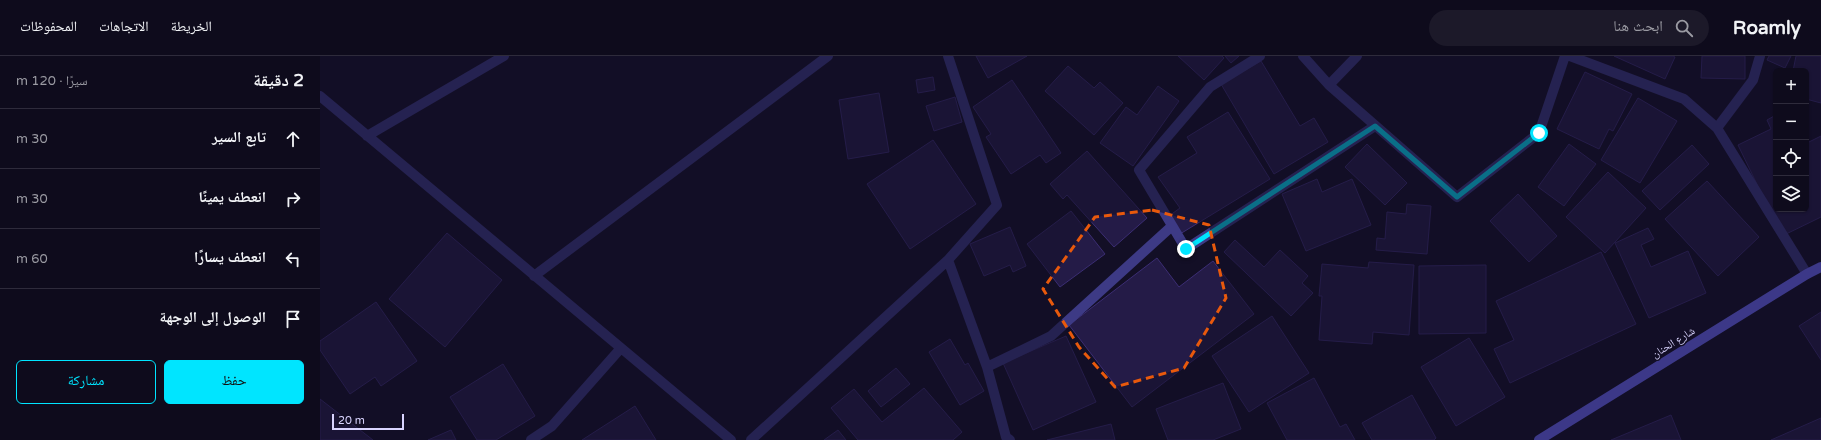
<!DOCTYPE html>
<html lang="ar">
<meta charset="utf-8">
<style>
:root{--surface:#0e0b1c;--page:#1c1929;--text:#f1f3f6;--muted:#9b9ba3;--line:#2e2b3b;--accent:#00e5ff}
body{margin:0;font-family:"Varela Round","Noto Naskh Arabic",sans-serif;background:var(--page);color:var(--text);direction:rtl}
.controls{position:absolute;right:12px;top:12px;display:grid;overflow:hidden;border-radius:6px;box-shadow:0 1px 3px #0004}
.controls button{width:36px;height:36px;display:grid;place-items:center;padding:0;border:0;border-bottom:1px solid var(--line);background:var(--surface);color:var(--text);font:20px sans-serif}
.scale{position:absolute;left:12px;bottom:10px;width:72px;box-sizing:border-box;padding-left:4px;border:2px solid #d9d4ff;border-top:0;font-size:11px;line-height:14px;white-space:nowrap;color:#d9d4ff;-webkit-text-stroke:3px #130f26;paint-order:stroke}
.stop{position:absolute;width:12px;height:12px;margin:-9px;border:3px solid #00e5ff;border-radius:50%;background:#fff}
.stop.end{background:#00e5ff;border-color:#fff;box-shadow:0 1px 4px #0008}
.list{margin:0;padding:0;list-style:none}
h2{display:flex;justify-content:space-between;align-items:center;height:52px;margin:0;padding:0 16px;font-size:17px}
h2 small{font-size:13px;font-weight:400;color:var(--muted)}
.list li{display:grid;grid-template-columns:26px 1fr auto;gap:12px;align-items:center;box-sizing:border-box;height:60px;padding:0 16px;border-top:1px solid var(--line)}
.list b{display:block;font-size:15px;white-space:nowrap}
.list em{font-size:13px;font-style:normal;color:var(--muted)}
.actions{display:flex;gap:8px;padding:12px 16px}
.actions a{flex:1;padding:9px 0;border:1px solid var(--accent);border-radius:6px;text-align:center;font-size:14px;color:var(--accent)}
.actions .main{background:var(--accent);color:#111}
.icon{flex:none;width:22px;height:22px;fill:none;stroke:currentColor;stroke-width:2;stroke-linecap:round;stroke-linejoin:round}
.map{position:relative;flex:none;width:1501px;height:384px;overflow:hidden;direction:ltr}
header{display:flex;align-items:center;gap:24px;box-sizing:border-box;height:56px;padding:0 20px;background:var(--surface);border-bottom:1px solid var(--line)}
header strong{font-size:19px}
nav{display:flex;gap:22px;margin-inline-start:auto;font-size:14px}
.search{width:280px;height:36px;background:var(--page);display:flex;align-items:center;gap:10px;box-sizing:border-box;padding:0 14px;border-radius:22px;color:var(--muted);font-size:15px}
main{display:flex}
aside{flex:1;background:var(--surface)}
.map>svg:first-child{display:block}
.building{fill:#241b47;stroke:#3b2d73}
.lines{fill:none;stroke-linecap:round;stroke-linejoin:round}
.minor{stroke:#3d3a85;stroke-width:10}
.secondary{stroke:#6f6bff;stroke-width:10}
.route{stroke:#00e5ff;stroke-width:5}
.marked{fill:none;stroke:#e8590c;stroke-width:3;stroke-dasharray:8 5;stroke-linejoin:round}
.labels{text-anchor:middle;stroke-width:3;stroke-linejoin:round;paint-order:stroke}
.street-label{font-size:11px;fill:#d9d4ff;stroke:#130f26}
</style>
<header>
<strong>Roamly</strong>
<div class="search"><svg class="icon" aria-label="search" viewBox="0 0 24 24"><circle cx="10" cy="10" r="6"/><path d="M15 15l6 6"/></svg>ابحث هنا</div>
<nav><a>الخريطة</a><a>الاتجاهات</a><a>المحفوظات</a></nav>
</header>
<main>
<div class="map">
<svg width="1501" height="384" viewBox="0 0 1501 384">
<rect width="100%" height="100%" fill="#130f26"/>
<path class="building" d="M656,0h51l-39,22z
M858,0h44l2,2 -20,22z
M905,0h14l-8,7z
M1294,0h59l2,1 -10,22z
M1382,0h43v23l-44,-1z
M1449,0h22l-6,12 -18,-8z
M1476,0h25v47l-15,-4v-28h-13z
M941,5l39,65 14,-8 14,24 -54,32 -53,-90z
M748,10l26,22 6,-6 23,21 -29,32 -49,-44z
M1265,16l47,22 -19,37 -4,-2 -10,20 -42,-20z
M613,21l2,13 -17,3 -2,-13z
M692,24l49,73 -15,10 -6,-8 -29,19 -25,-37 5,-3 -18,-27z
M838,30l21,15 -46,65 -33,-23 26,-36 11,8z
M559,37l10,59 -41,7 -9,-59z
M635,41l7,25 -28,9 -8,-25z
M1318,42l39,23 -37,62 -39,-23z
M908,56l42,67 -90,55 -11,-18 11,-8 -22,-31 39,-24 -10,-16z
M1456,59v94h30v-67l1,1 14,-7v81l-39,19 -44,-91 33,-16 -4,-9z
M613,84l43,64 -66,45 -43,-65z
M1047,88l40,39 -22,22 -40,-38z
M1249,88l27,20 -32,42 -26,-19z
M1372,89l17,19 -49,46 -18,-19z
M767,95l60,67 -33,29 -47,-52 -4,4 -13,-15z
M1288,116l38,36 -41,45 -39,-36z
M997,123l5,13 30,-13 19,46 -65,26 -24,-57z
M1387,125l52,56 -41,39 -53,-57z
M1198,138l39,42 -28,26 -39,-41z
M1087,148l24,2 -4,48 -51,-4 1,-12 8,1 2,-27 19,2z
M751,155l34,43 -45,33 -33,-43z
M690,171l16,39 -13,6 -3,-7 -26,11 -14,-32z
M1328,172l6,11 -13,6 10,22 37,-16 18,42 -57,25 -34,-75z
M127,177l55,47 -57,67 -56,-48z
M915,184l29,27 16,-17 28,26 -6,7 11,10 -22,23 -67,-64z
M1281,196l35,72 -126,59 -16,-34 20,-9 -18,-39z
M837,202l22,29 34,-26 41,53 -122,93 -63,-82z
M1049,206l45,3 -5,70 -36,-3 -1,12 -53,-4 3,-44h-3l3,-32 46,4z
M1166,209v68l-67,1v-68z
M56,246l41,59 -36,25 -6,-9 -25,17 -30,-44v-9z
M1501,256v48l-22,-34z
M952,260l37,57 -60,39 -37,-56z
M746,280l30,66 -63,28 -30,-67z
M1149,282l36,59 -49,29 -35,-59z
M630,283l15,26 3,-2 16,28 -24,14 -31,-53z
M183,308l32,52 -39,24h-19l-27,-43z
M576,312l14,16 -29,23 -13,-16z
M994,322l26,49 6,-3 9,16h-68l-20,-37z
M903,327l18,46 -28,11h-45l-12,-31z
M604,332l38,44 -9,8h-95l-27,-32 23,-19 28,33z
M1092,339l24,43 -2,2h-62l-10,-17z
M0,343l53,41h-53z
M315,350l21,34h-74z
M1351,359l10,25h-70z
M1501,362v22h-50z
M791,368l4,16h-68z
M131,374l5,10h-28z
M518,374l8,10h-22z"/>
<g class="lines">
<path class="minor" d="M940,0l-50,31 -71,83 47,79 189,-123
M983,0l26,29 128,112 82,-64 26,-77
M1250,0l114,43 33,29 90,146
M1009,29l28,-29
M0,40l411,344
M1397,72l36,-48 7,-24
M47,80l137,-80
M628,204l39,107 19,70 4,3
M214,220l294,-220
M667,311l64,-31 121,-110
M211,384l21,-14 69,-78
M431,384l197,-180 49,-55 -49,-149"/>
<path class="secondary" d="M1219,384l268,-166 14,-7"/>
</g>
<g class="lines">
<path class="route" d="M866,193l189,-123 82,71 82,-64"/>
</g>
<path d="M0 0H1501V384H0ZM832,154l57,15 17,73 -42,70 -69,19 -36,-40 -36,-58 52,-72z" fill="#130f26" fill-opacity=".55" fill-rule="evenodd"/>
<path class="marked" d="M832,154l57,15 17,73 -42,70 -69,19 -36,-40 -36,-58 52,-72z"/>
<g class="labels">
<g class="street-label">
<text transform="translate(1353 286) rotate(-32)" y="4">شارع الحنان</text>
</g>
</g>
</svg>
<div class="controls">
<button>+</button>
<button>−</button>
<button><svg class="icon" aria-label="locate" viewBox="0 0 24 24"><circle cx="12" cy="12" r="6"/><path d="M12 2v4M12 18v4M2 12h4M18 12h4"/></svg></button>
<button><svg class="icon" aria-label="layers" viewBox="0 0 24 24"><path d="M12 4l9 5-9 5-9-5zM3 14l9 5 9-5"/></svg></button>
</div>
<div class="scale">20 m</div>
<div class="stop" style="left:1219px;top:77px"></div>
<div class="stop end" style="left:866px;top:193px"></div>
</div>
<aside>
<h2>2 دقيقة<small>سيرًا · 120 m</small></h2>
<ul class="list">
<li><svg class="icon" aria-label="ahead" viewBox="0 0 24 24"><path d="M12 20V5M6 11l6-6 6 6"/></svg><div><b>تابع السير</b></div><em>30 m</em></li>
<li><svg class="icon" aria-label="right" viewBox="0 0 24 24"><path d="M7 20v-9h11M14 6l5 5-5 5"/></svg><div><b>انعطف يمينًا</b></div><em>30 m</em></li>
<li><svg class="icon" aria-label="left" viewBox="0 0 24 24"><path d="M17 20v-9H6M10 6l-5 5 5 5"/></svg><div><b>انعطف يسارًا</b></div><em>60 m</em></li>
<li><svg class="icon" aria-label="arrive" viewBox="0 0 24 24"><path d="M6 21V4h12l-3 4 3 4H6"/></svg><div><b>الوصول إلى الوجهة</b></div></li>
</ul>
<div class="actions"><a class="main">حفظ</a><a>مشاركة</a></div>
</aside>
</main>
